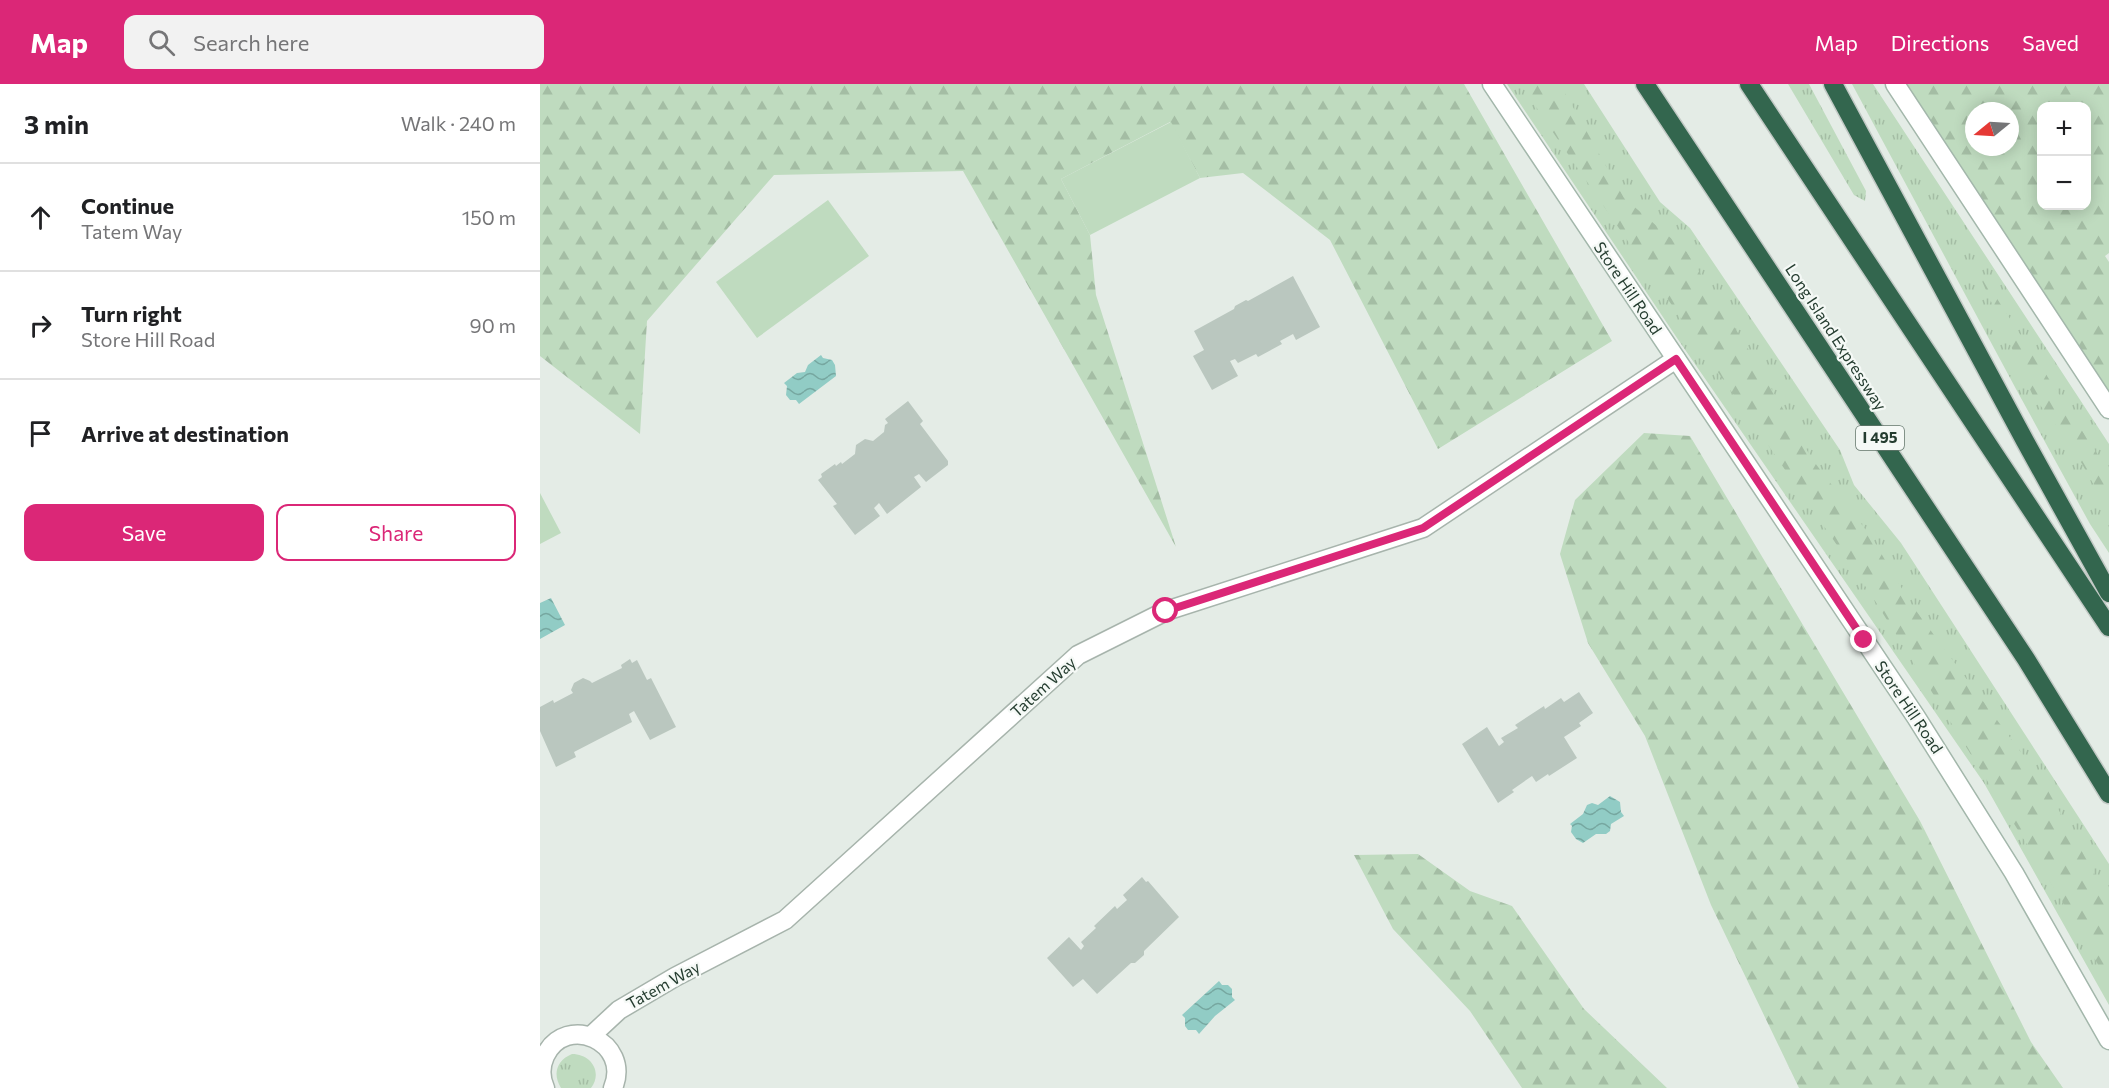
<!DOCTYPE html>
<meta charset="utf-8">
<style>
:root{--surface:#fff;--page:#f2f2f2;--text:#202124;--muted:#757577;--line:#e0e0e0;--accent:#db2777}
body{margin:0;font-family:Commissioner,sans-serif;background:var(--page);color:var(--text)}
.controls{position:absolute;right:18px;top:18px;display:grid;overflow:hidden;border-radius:12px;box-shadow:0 3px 15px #0003}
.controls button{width:54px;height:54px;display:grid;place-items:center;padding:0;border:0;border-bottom:2px solid var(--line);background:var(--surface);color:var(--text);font:30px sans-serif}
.compass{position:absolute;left:1425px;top:18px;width:54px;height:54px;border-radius:50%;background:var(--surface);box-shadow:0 3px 15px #0003;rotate:252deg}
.stop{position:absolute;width:18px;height:18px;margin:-14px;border:4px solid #db2777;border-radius:50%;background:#fff}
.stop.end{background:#db2777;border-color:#fff;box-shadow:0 2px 6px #0008}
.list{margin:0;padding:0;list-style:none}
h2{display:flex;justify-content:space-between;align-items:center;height:78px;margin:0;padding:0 24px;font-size:26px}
h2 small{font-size:20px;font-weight:400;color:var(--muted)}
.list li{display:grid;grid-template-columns:39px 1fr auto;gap:18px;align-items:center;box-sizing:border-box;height:108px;padding:0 24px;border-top:2px solid var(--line)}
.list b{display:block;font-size:22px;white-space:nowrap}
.list p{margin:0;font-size:20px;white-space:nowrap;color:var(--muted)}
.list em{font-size:20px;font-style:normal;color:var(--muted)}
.actions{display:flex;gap:12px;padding:18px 24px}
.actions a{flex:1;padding:14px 0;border:2px solid var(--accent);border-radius:12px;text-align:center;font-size:21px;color:var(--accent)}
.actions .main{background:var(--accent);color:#fff}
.icon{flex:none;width:33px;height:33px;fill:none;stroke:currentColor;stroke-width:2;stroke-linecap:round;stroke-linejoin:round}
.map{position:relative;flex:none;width:1569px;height:1004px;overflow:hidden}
header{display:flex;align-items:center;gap:36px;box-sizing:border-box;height:84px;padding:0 30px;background:var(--accent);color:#fff}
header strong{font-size:28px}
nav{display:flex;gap:33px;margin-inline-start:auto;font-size:21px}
.search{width:420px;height:54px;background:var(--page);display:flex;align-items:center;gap:15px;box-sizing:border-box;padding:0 21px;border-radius:12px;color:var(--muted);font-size:22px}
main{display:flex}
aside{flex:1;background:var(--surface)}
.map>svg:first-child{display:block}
.grass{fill:url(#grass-tufts)}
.forest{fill:url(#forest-firs);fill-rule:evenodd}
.pitch{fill:#bfdbbf}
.water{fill:url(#water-waves)}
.building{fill:#bac7bf}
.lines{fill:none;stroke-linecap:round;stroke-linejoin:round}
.minor-casing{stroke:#a7b4ac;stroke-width:21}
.secondary-casing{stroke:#a3b7ab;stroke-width:21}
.motorway-casing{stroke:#c2c9c5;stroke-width:21}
.minor{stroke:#fff;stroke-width:18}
.secondary{stroke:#fff;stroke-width:18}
.motorway{stroke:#33664e;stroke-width:18}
.route{stroke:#db2777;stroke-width:8}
.labels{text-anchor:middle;stroke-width:4.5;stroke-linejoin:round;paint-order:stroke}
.shield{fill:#f5f9f6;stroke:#63756b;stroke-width:1.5}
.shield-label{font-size:15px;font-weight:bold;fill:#253d30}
.street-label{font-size:16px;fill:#253d30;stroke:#f5f9f6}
</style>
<header>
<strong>Map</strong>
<div class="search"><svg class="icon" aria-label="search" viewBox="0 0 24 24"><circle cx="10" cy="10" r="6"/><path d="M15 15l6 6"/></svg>Search here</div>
<nav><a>Map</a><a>Directions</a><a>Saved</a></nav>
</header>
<main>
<aside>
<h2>3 min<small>Walk · 240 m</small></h2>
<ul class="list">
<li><svg class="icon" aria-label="ahead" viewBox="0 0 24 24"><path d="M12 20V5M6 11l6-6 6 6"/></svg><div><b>Continue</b><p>Tatem Way</p></div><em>150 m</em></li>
<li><svg class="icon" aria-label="right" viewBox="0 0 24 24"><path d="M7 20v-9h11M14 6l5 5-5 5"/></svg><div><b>Turn right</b><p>Store Hill Road</p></div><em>90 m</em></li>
<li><svg class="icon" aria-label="arrive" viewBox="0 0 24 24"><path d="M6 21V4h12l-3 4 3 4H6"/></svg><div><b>Arrive at destination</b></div></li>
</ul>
<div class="actions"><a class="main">Save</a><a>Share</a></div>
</aside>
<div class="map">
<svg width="1569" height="1004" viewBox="0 0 1569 1004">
<defs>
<pattern id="grass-tufts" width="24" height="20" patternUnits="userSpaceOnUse" patternTransform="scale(1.5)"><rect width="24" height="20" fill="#bfdbbf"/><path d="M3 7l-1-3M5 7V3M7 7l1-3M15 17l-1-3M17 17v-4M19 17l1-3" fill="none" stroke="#a4bda4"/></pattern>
<pattern id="forest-firs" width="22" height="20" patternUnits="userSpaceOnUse" patternTransform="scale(1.5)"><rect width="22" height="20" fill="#bfdbbf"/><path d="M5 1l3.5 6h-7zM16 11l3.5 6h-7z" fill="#a4bda4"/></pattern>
<pattern id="water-waves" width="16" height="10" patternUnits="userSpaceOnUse" patternTransform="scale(1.5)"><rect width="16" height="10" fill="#91ccc5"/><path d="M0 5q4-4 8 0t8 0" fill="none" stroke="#76a7a0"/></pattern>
</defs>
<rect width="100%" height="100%" fill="#e4ece6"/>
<path class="grass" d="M967,0h77l76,118 30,26 150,222 14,35 47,58 208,321v141l-125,-222 -307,-445z
M1248,0h21l57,107 -1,10 -11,-6z
M1312,0h21l236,360v109l-19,-29 -74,-135z
M32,970c19,0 31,18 19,34h-30c-9,-14 -4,-28 11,-34z"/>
<path class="forest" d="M0,0h924l148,257 -174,108 -108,-209 -87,-67 -43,5 -30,-56 -109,57 29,56 6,60 80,252 -213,-376 -189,4 -127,146 -7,113 -100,-78z
M981,0h39l64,114 62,53 64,101 62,107 60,79 39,66 132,178 66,118v84l-48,-85 -189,-303 -322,-468z
M1355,0h214v169l-4,3 4,6v147zM1502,22h44v100h-44zM1434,27h36v36h-36z
M1434,179l135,209v40l-37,-66 -39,-50z
M1104,349l46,3 230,385 111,221 32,46h-264l-88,-183 -66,-169 -57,-93 -28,-89 15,-54z
M878,770l52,37 42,15 72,103 83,79h-145l-52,-77 -77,-82 -39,-74z"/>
<path class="pitch" d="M631,38l29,56 -110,57 -29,-56z
M288,116l41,56 -112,82 -41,-56z
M0,409l21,40 -21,11z"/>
<path class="water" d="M281,271l2,3 9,2 3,5 1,11 -37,28 -3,-4h-6l-4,-5 1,-9 -3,-3 13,-10 8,-1 3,-7z
M11,514l14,27 -25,14v-36z
M1070,712l10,6 1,10 3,4 -13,8 -1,7 -4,3h-10l-13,9 -7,-4 -5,-7 1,-6 -2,-2 13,-10 4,-9 5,-2 6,2z
M679,897l3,4h6l4,4v8l3,3 -20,16 -16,18 -3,-4h-8l-3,-4v-8l-3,-3z"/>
<path class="building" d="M753,192l27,51 -24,13 -3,-6 -13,7 2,3 -24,13 -2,-3 -18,9 -3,-4 -5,2 8,15 -26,14 -19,-34 11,-6 -10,-19 40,-22 1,-3 11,-6 2,1z
M368,317l15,20 -3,3 28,37v4l-22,17 -7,-8 -5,3 7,10 -34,27 -8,-11 -5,5 6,8 -25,19 -22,-29 4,-2 -19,-24 4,-3 -1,-3 14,-10 1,2 5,-4 1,2 13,-10 1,-9 9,-6 8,2 11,-9 1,-7 3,-2 -3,-4z
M90,575l2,4 5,-3 10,20 4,-2 25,49 -26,13 -16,-29 -5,3 3,8 -58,30 2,5 -20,10 -16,-36v-24l13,-7 1,3 19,-10 -2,-3 3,-7 9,-5 7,3 2,2 30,-15 -1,-3z
M1039,608l14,21 -14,10 2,3 -17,11 13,21 -28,18 -1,-2 -12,8 -4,-6 -20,14 2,2 -16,11 -36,-59 25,-17 12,19 5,-4 -3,-4 17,-10 -3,-3 29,-19 1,3 16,-11 3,4z
M602,793l4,5 2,-1 31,36 -35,34v4l-9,8h-4l-34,31 -14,-15 -10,8 -26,-29 22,-21 12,13 3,-4 -3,-4 15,-14 -2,-2 21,-20 2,3 10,-9 -4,-5z"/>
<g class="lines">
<g class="minor-casing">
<path id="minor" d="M51,952l28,-26 56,-33 110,-57 293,-265 88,-44 257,-83 253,-169
M5,1004c-5,-11 -5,-21 0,-32 21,-44 87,-14 68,32"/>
</g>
<g class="secondary-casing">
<path id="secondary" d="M952,0l424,633 98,156 95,167
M1355,0l214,325"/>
</g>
<g class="motorway-casing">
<path id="motorway" d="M1105,0l381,575 83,135
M1209,0l360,543
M1293,0l192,357 84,152"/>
</g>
<use href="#minor" class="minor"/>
<use href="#secondary" class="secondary"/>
<use href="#motorway" class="motorway"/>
</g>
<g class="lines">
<path class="route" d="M626,527l257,-83 253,-169 188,281"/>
</g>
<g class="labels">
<rect class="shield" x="1316" y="342" width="48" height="24" rx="4.5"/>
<g class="shield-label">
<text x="1340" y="359">I 495</text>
</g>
<g class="street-label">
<text transform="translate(1088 204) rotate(56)" y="6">Store Hill Road</text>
<text transform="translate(1296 253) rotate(57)" y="6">Long Island Expressway</text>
<text transform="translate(503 603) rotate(-42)" y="6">Tatem Way</text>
<text transform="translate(1369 623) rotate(56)" y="6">Store Hill Road</text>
<text transform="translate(123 901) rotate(-29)" y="6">Tatem Way</text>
</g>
</g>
</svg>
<div class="controls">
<button>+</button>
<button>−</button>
</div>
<svg class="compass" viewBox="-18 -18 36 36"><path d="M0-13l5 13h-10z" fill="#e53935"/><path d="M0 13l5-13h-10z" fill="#757577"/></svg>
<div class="stop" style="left:626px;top:527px"></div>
<div class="stop end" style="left:1324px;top:556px"></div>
</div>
</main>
